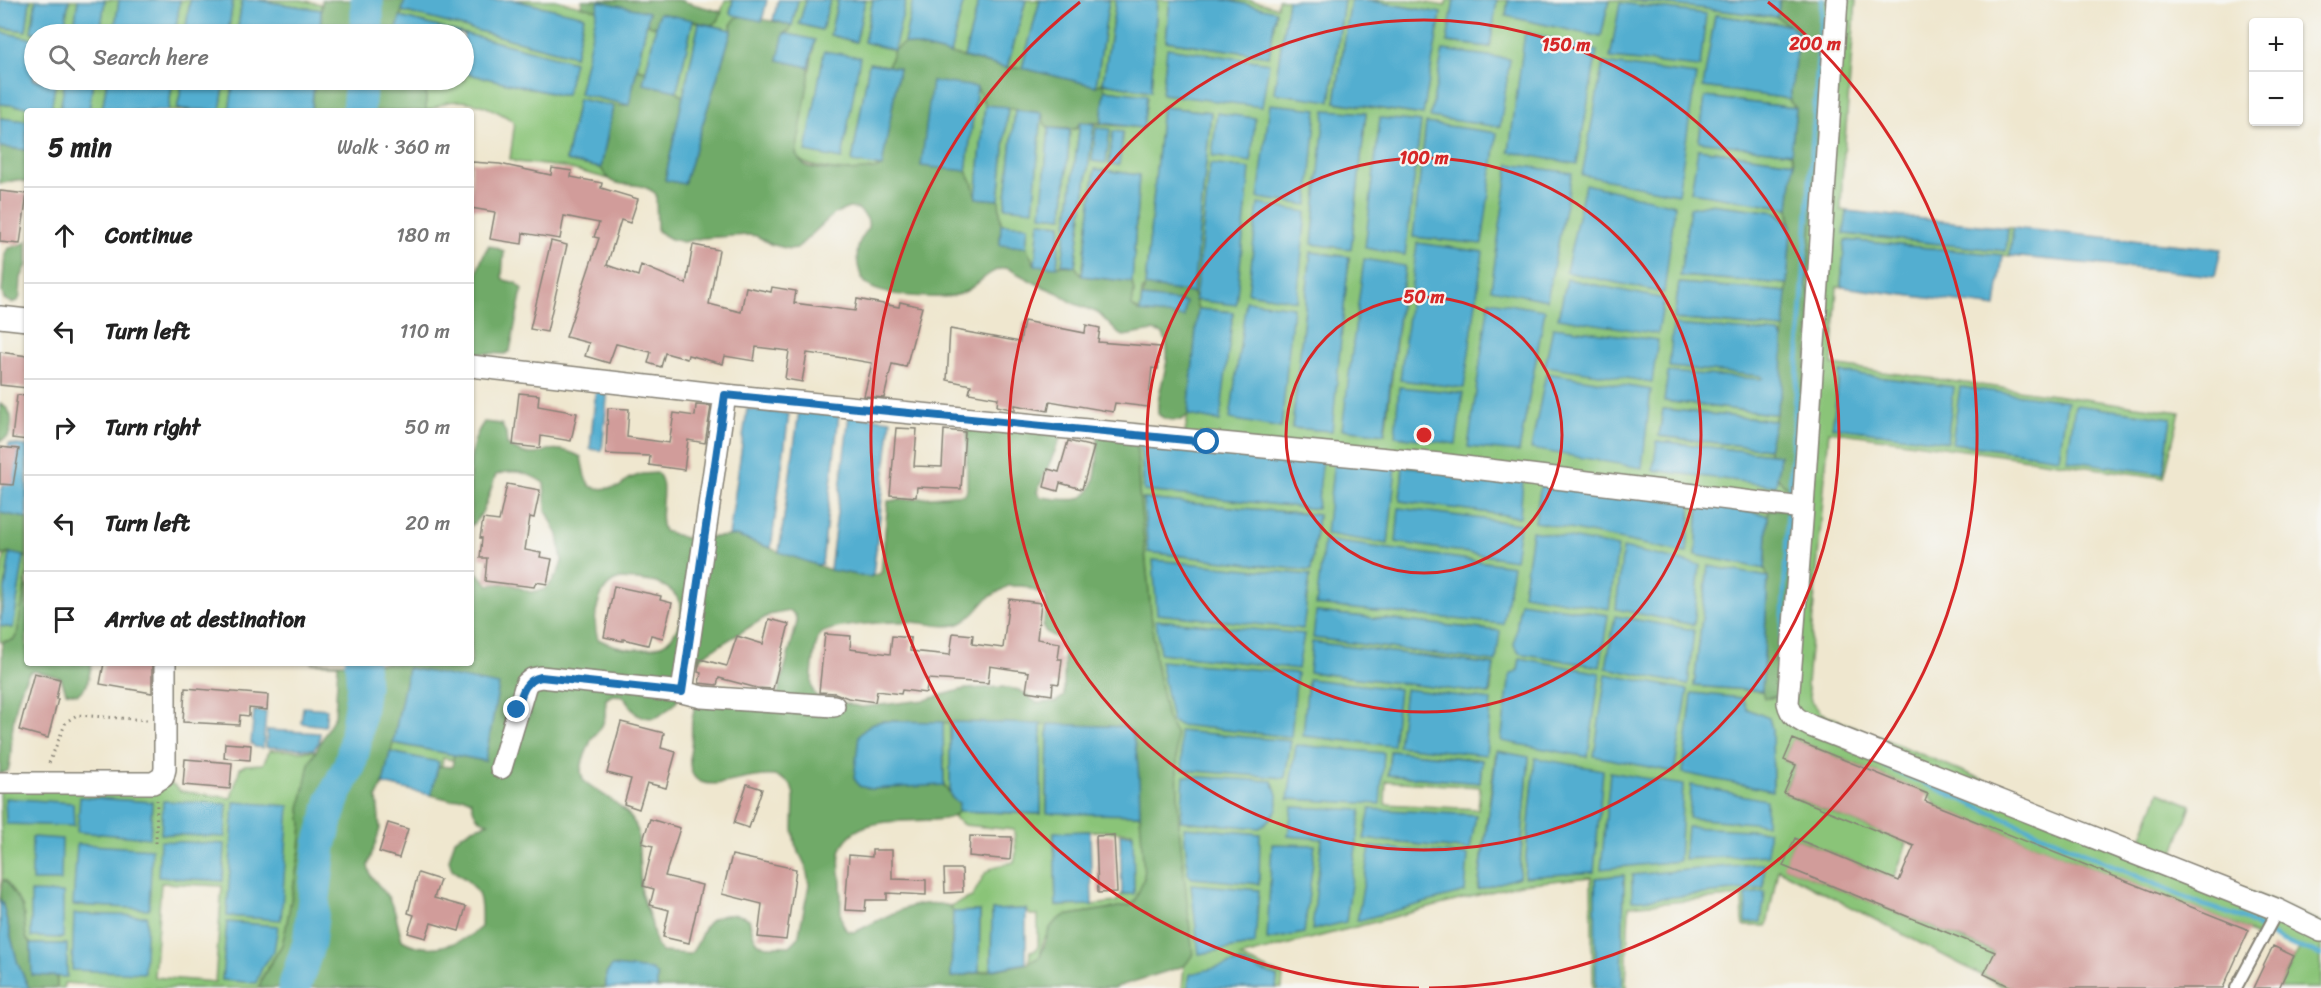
<!DOCTYPE html>
<meta charset="utf-8">
<style>
:root{--surface:#fff;--page:#f6f6f6;--text:#222;--muted:#767676;--line:#e0e0e0}
body{margin:0;font-family:Sriracha,sans-serif;background:var(--page);color:var(--text)}
.controls{position:absolute;right:18px;top:18px;display:grid;overflow:hidden;border-radius:6px;box-shadow:0 2px 4px #0004}
.controls button{width:54px;height:54px;display:grid;place-items:center;padding:0;border:0;border-bottom:2px solid var(--line);background:var(--surface);color:var(--text);font:30px sans-serif}
.stop{position:absolute;width:18px;height:18px;margin:-14px;border:4px solid #1f6fb2;border-radius:50%;background:#fff}
.stop.end{background:#1f6fb2;border-color:#fff;box-shadow:0 2px 6px #0008}
.list{margin:0;padding:0;list-style:none}
h2{display:flex;justify-content:space-between;align-items:center;height:78px;margin:0;padding:0 24px;font-size:26px}
h2 small{font-size:20px;font-weight:400;color:var(--muted)}
.list li{display:grid;grid-template-columns:39px 1fr auto;gap:18px;align-items:center;box-sizing:border-box;height:96px;padding:0 24px;border-top:2px solid var(--line)}
.list b{display:block;font-size:22px;white-space:nowrap}
.list em{font-size:20px;font-style:normal;color:var(--muted)}
.icon{flex:none;width:33px;height:33px;fill:none;stroke:currentColor;stroke-width:2;stroke-linecap:round;stroke-linejoin:round}
.map{position:relative;flex:none;width:2321px;height:988px;overflow:hidden}
.search{position:absolute;background:var(--surface);box-shadow:0 2px 4px #0004;left:24px;top:24px;width:450px;height:66px;display:flex;align-items:center;gap:15px;box-sizing:border-box;padding:0 21px;border-radius:33px;color:var(--muted);font-size:22px}
.panel{position:absolute;background:var(--surface);box-shadow:0 2px 4px #0004;left:24px;top:108px;width:450px;height:558px;border-radius:6px}
.map>svg:first-child{display:block}
.green{fill:#8ac478;stroke:#53704a;stroke-width:1.5;fill-rule:evenodd}
.forest{fill:#6faa68;stroke:#466342;stroke-width:1.5;fill-rule:evenodd}
.water{fill:#52aed0;stroke:#376576;stroke-width:1.5}
.lines{fill:none;stroke-linecap:round;stroke-linejoin:round}
.stream{stroke:#52aed0;stroke-width:5}
.river{stroke:#52aed0;stroke-width:33}
.building{fill:#d19c9a}
.lane-casing{stroke:#868276;stroke-width:14}
.street-casing{stroke:#868276;stroke-width:24}
.path{stroke:#868276;stroke-width:3;stroke-dasharray:1.5 4.5;stroke-linecap:butt}
.lane{stroke:#fff;stroke-width:10}
.street{stroke:#fff;stroke-width:21}
.route{stroke:#1f6fb2;stroke-width:8}
.ring{fill:none;stroke:#d62828;stroke-width:3}
.centre{fill:#d62828;stroke:#f6f6f2;stroke-width:3}
.ring-label{font-size:18px;text-anchor:middle;font-weight:bold;fill:#d62828;stroke:#f6f6f2;stroke-width:4.5;stroke-linejoin:round;paint-order:stroke}
</style>
<div class="map">
<svg width="2321" height="988" viewBox="0 0 2321 988">
<rect width="100%" height="100%" fill="#f6f6f2"/>
<filter id="ink" filterUnits="userSpaceOnUse"><feTurbulence type="fractalNoise" baseFrequency=".0167" numOctaves="2"/><feDisplacementMap in="SourceGraphic" scale="12" xChannelSelector="R" yChannelSelector="G"/><feConvolveMatrix kernelMatrix="1 2 1 2 8 2 1 2 1" color-interpolation-filters="sRGB"/></filter>
<filter id="wash" filterUnits="userSpaceOnUse"><feTurbulence type="fractalNoise" baseFrequency=".008" numOctaves="4" result="noise"/><feDisplacementMap in="SourceGraphic" scale="24" xChannelSelector="R" yChannelSelector="G"/><feGaussianBlur stdDeviation="1.35" result="paint"/><feColorMatrix in="noise" values="0 0 0 0 0 0 0 0 0 0 0 0 0 0 0 0 0 1.4 0 .05"/><feComposite in="paint" operator="in"/></filter>
<g filter="url(#wash)">
<rect width="100%" height="100%" fill="#efe7cf"/>
<path class="green" d="M30,0h6l-5,32 12,2h-9v5l-34,-7v-5l26,4z
M69,0h9l-5,34h-10z
M105,0h14l-5,34h-14z
M180,0h10l-5,34h-10z
M233,0h9l-5,34h-9z
M257,0h44l20,4v6z
M513,0h42l43,10 -19,84 50,11 -16,1 -35,-7 -12,62 35,7 8,11 -46,-12 -47,-5 -6,-3 4,-31 -1,-7c-18,-12 -42,-23 -65,-19 -8,2 -14,7 -22,9v-31h38v-7l94,22 16,-33 -174,-45 2,-6 173,45 9,-40z
M725,0h8l-3,13 13,3 -7,3 -5,6 1,5 -21,-5 7,-4z
M798,0h8l-6,24 22,6 8,-30h8l-8,35 26,7 9,-42h8l-9,42 29,8 13,-50h7l-9,43 -10,7 -6,16 -19,-3 -17,98 30,6c-4,1 -9,4 -14,4 -13,2 -63,-2 -70,-13 -3,-4 -2,-9 -1,-14l18,-104 -31,-7 6,-3z
M964,0h15l-15,57 -14,-3z
M1026,0h14l-18,68h-15z
M1109,0h7l-13,83 48,7 6,-90h13l-4,41 103,15 7,-44 -50,-12h22l29,7 1,-7h10l-14,93 56,7 14,-100h7l-16,102 87,13 19,-102 -75,-13h44l35,6 2,-6h7l-6,42 42,5 7,-47h11l-2,16 95,21 8,-37h19l149,17 11,8 -73,-10 -11,71 86,13v3l6,6 -91,-11 -6,43 92,13 3,9 -95,-13 -8,43 98,16v15l-13,-11 -67,-8 -29,72 107,8v8l-108,-9 -5,36 110,10 -1,10 -4,-6 -18,43 3,2 -100,23 109,13 3,-1 -1,8 -112,-12 -4,27 109,13 1,5 -112,-13 119,45 1,-10 7,9 28,-187 -5,-12 24,-286h25l-14,179 -1,31 6,1 -2,22 161,18 2,-23h5l-3,28 -165,-16 -4,43 2,4h-6l-5,78 348,47 -16,66 -335,-47 -22,253 4,17 10,12 318,131 20,-52 32,13 -19,53 149,64v66h-42l21,-41 -19,-6 -14,-8 -6,10 -13,-13 -311,-124 -9,-12 -135,-55 -9,21 11,5 -11,28 123,50 -13,36 -99,-41 -11,28 210,86 -2,7 21,29h-7l-228,-119 -11,57h-24l-1,-30 -113,10 -3,82h-4l2,-113 -29,3 1,110h-3l-2,-111 -70,7 -281,73 43,19 -1,12h-6l1,-11 -86,-3 -3,14h-6l2,-22 8,-10 -13,-129 -3,-92 -9,-17 -11,-54 -17,-173 -3,-57 48,5 4,-24 31,5 14,-108 -35,-3 -5,-16 18,-181 -49,-5 -17,179 -3,5 -2,21 -8,-6 2,-14 -2,-10 7,-107 -44,-6 -13,107 -7,-10 19,-142 49,4 4,-32 -42,-6 -2,-7 -7,3zM1325,111l41,3 -15,135zM1311,252l38,5 -18,174 -39,-3zM1405,266l-20,168 -43,-5zM1403,466l116,51 -119,-17zM1143,499l175,16 -7,55 -163,-18zM1699,503l69,12 1,-5 5,188h-9l-3,-7 -68,-5 14,-120 60,11 -3,-8 -69,-14zM1316,612l183,19 -3,30zM1312,643l182,22 -4,29 -180,-22zM1520,659l68,98 -70,-87zM1747,709l22,9 3,11 1,62zM1390,751l92,9 -2,23 -92,-8zM1496,751l33,6 -10,120 -41,12zM1386,781l94,6 -2,22 -93,-5z
M693,20l6,3 -16,74 -6,-6z
M647,22l4,4h5l-10,45 -9,-2z
M56,80h9l-4,30 5,1h-39v10l-27,-3v-14l50,5z
M93,80h14l-5,31h-13z
M173,80h10l-6,29 15,2h-24z
M225,80h9l-5,31h-9z
M977,87l8,18 -9,93 -4,-17 -6,-9z
M1008,107l7,3 -10,97 28,2 9,-96 2,10 5,5 -7,87 21,2 7,-87 6,-1 4,-7 -18,142 -5,3 4,-43 -22,-2 -4,43 -9,-18 2,-21 -27,-2 -2,-24z
M10,553l-10,67v-40l4,-23z
M24,556l3,1v16l-10,62 -4,5 -13,2v-16l13,2z
M943,722h7v71l-6,-8z
M1041,724h7l-1,88 93,3c2,26 13,69 -9,90l-67,11 -21,24 -3,17 -11,6 1,-12 6,-1 2,-4v-31h-8l-5,-6 -33,1 -1,60 -12,2 1,-61 -27,1 -3,-6 22,-9 14,-25 8,-5 20,-5 2,-9 -2,-23 -50,-5 -11,-8 5,-6 83,3zM1090,831l42,1 2,61 -12,1 -6,8 -24,3 -36,1 -2,-73z
M393,743l61,12 -1,5 -10,-2 -1,8h-4l1,-4 -49,-10z
M270,750l46,1 -7,13 -9,45 2,15 -2,26 -14,78 -4,17 -20,32 -3,11h-122l-73,-5v5h-7v-12l9,1 1,-33h-36l-5,-6 -3,-30 -17,-27 -4,-1 -2,-97 163,-6 18,14 50,7 9,-30 5,-3 18,-1zM161,883l61,3 -7,96 -61,-5z"/>
<path class="forest" d="M322,0h83l-9,34h-76z
M582,0h96l44,12 -4,9 -7,4 -52,-12 -3,13h-5l-4,-4 2,-10 -50,-10 -1,8 -17,-4z
M1780,0h51l-24,286 5,12 -18,191 -10,-4 -7,-9 3,-21 -11,-1 -1,-5 14,-61 1,-49 8,-110 -2,-21 5,-46 -3,-9 5,-45 -6,-6v-3l8,-62 -1,-6 -20,-14z
M743,16c17,4 32,4 49,10l-2,4 -6,3 -6,27 31,7v11l-13,76c3,6 7,11 13,13 18,5 56,5 73,0l17,-99 -11,-2 6,-16 10,-7 103,25h15l74,18 7,-3 2,7 -4,33 -21,-1 -4,7 -27,-1 -5,-5 -2,-10 -57,-8 -8,-18 -56,78 45,6 6,10 4,17 23,2 2,24 -1,21 26,2 9,18 40,1 7,10 50,6 2,10 -2,14 8,6 46,-10 -44,-5 3,-11 48,7 5,16 -10,106 -6,5c-9,0 -17,1 -24,-6 -3,-27 18,-53 5,-80l-10,-3 -29,5 -5,-2 -21,-21 -25,-10 -15,-10 -19,-8 -32,-17c-21,1 -29,20 -47,26 -17,6 -75,3 -91,-8 -11,-7 -14,-30 -10,-42 2,-9 13,-15 8,-25 -2,-4 -7,-8 -9,-10l-9,-1 -15,6 -37,34 -8,1 -19,-5 -13,-8 -8,-1 -47,3 -19,4 -12,-3 -14,-8 -1,-37c-18,-15 -34,-5 -46,-14 -4,-3 -7,-9 -9,-12l12,-62 16,-1 8,-36 9,2 -3,13 34,7 6,6 -18,83 19,4 48,-154 -1,-5 5,-7z
M315,80h111v31h-115z
M0,147l27,3v32l-11,-2 -16,4z
M27,241v23l-6,14 -1,18 -2,5 -7,2 -7,-4 -2,-7 3,-38c3,-11 15,-5 22,-13z
M489,245l15,6 -2,26 2,3 13,3 5,7 -12,61 -5,3 -34,-1c0,-36 -2,-76 18,-108z
M0,404c14,6 13,20 8,33l-8,4z
M967,418l98,10 -28,64 3,5c11,1 27,4 38,2 23,-7 19,-49 20,-68l38,3 3,57 17,173 11,54 9,17 3,92 14,129 -9,10 -71,22h-456v-12l-51,-2v14h-347l3,-10 20,-33 4,-17 14,-78 2,-26 -2,-15 9,-45 26,-49 3,-51 -28,-1h161v-92l7,2 11,12 19,-2 22,9 13,-2 8,-7 7,-10 4,-12 -4,-26 -12,-25 -2,-27c-16,-10 -30,-15 -48,-8 -8,19 -9,37 -25,51 0,-33 -8,-77 13,-104l17,2 5,9 1,12c8,5 18,10 28,9 5,0 8,-3 13,-4 12,-2 23,1 33,7l4,20 5,9 8,3 21,-2 9,-8 14,-5 15,-1c13,11 -1,40 7,58l21,7 51,-2 94,34 39,7 12,-4 7,-72 77,-7 2,-5zM621,579c12,1 27,1 38,5 20,7 28,26 18,44 -4,7 -8,14 -16,17 -20,8 -45,3 -63,-6 -7,-20 0,-56 23,-60zM1008,586h15l22,9 2,14 -5,17 5,7 13,7 4,16v40l-9,6 -18,1 -17,-13 -18,-3 -38,2 -39,11 -63,7 -45,-10c-8,-9 -5,-21 -4,-31 1,-9 2,-24 7,-31 7,-10 76,-14 90,-13 16,0 36,8 51,1 12,-5 18,-17 27,-25 6,-4 14,-8 20,-12zM790,611l5,4 2,7 -19,72 -82,12c-7,12 -3,27 -5,41 -11,64 51,24 84,29 6,1 11,5 16,9l3,10 -1,34 2,15 11,23 3,18 -11,53 -8,8c-30,-1 -34,5 -41,-27 -8,-5 -15,-5 -24,-4 -27,4 -20,24 -35,39l-28,-2 -6,-7 -5,-24 -10,-28 -3,-62c-10,-27 -34,-33 -55,-51l-2,-9 2,-11 9,-22 9,-10 4,-10 1,-19 7,-4 10,1 13,18 5,3 13,1 5,-2 16,-12 19,-40 10,-9 65,-40zM408,668l77,92 -31,-5 -2,12 -14,-1 -7,29 20,5 13,-3 7,3c3,13 4,19 17,23l-15,5 -18,11 -6,21 3,10c28,18 30,23 29,57 -19,18 -55,28 -79,13l-7,-28 -7,-15 -17,-21 -3,-10 12,-37 -3,-32 6,-13 10,-41zM882,721l244,6 6,5 4,18 8,128 -9,23 -4,4 -67,11c-20,10 -16,24 -24,41l-11,6 -78,15 2,-66 -3,-6c-35,-10 -65,12 -95,26l-8,-1c-10,-13 -5,-30 -6,-45 0,-13 -4,-24 0,-37 17,-46 106,-17 117,-37 1,-1 1,-9 1,-10l-7,-4 -8,-13 -47,1z
M1803,508l-21,188 -18,2 -2,-7 6,-114 -3,-8 3,-54 1,-5z
M0,513l27,5v39l-17,-4 -10,3z
M27,573v90h65l-5,22 -9,9 -12,-2 -5,-14 -26,-7 -5,1c-11,15 -16,42 -18,61 -1,12 0,26 -4,38l-8,3v-92c3,-13 1,-26 3,-40l10,-2 4,-5z
M2,880l4,1 17,27 3,30 5,6 1,31 25,1v12h-28l-11,-24 -16,-62 -2,-2z"/>
<path class="water" d="M0,0h30l-4,31 -26,-4z
M36,0h33l-6,34 -32,-2z
M78,0h27l-5,34h-27z
M119,0h61l-5,34h-61z
M190,0h43l-5,34h-43z
M242,0h15l64,10 -1,24h-83z
M405,0h108l71,16 -9,40 -173,-45z
M733,0h34l-5,21 -32,-7z
M778,0h20l-6,26 -19,-6z
M806,0h24l-8,30 -23,-6z
M838,0h27l-9,42 -26,-7z
M873,0h33l-12,50 -30,-8z
M913,0h51l-14,54 -46,-11z
M979,0h47l-19,68 -43,-11z
M1040,0h69l-13,86 -74,-18z
M1116,0h41l-6,91 -48,-8z
M1170,0h56l50,11 -7,45 -103,-15z
M1288,0h56l-14,101 -56,-8z
M1351,0h15l75,13 -18,102 -88,-13z
M1454,0h43l-7,47 -43,-5z
M1508,0h101l-8,37 -95,-21z
M1628,0h152l-3,17z
M599,1l50,11 -20,93 -50,-11z
M1620,3l86,11 -6,53 -90,-9z
M659,13l34,7 -16,71 -34,-7z
M1715,15l73,10 9,6 1,6 -8,62 -87,-12z
M400,17l174,45 -8,33h-7l-95,-22v-39h-68z
M699,23l33,7 -48,154 -19,-4z
M0,32l34,7v41h22l-5,29 -51,-5z
M1525,32l72,19 -20,113 -68,-12z
M784,33l31,7 -6,27 -31,-7z
M1167,48l102,15 -7,44 -100,-13z
M1443,50l67,9 -10,68 -70,-10z
M824,51l36,6 -18,102 -36,-7z
M869,63l30,5 -17,99 -30,-5z
M1603,63l93,12 -18,119 -96,-19z
M65,80h28l-4,31 -29,-1z
M107,80h66l-5,31h-66z
M183,80h42l-5,31 -43,-2z
M234,80h45l35,5 -3,26h-82z
M932,81l45,6 -11,84 -45,-5z
M1105,90l42,5 -4,33 -42,-5z
M1705,97l91,11 -5,45 -92,-12z
M578,99l35,7 -12,62 -35,-7z
M1270,104l47,5 -9,96 -50,-7z
M985,105l23,2 -9,93 -23,-2z
M1162,107l49,5 -18,181 -48,-7z
M1015,110l27,3 -9,97 -28,-3z
M1325,110l41,3 -15,136 -39,-5z
M1217,113l38,5 -4,44 -39,-6z
M0,118l27,3v29l-27,-3z
M1380,118l41,4 -16,133 -40,-7z
M1080,122l14,2 -19,142 -13,-2z
M1426,123l71,10 -15,111 -69,-7z
M1049,128l21,2 -7,87 -22,-2z
M1096,128l14,1 -4,34 -14,-2z
M1113,131l10,1 -4,33 -10,-1z
M1698,149l96,13 -5,46 -98,-16z
M1210,164l40,5 -14,136 -41,-5z
M1509,164l63,9 -25,127 -56,-11z
M1095,169l44,6 -7,107 -50,-6z
M1585,184l90,21 -11,88 -98,-21z
M1258,204l48,8 -9,89 -49,-8z
M1709,204l67,8 13,11 2,6 -4,55 -107,-8 10,-68z
M1847,211l161,17 -2,23 -162,-17z
M1039,222l22,2 -4,43 -22,-2z
M1001,224l27,2 -2,21 -26,-2z
M2013,228l208,21 -6,27 -205,-20z
M1845,240l158,15 -7,52 -153,-20 -2,-4z
M1417,243l66,9 -19,136 -64,-8z
M1311,252l38,5 -17,174 -40,-3z
M1364,259l41,7 -21,168 -42,-5z
M1567,279l97,20 -6,35 -100,-16z
M1679,283l108,9 -3,37 -110,-10z
M1142,297l44,5 -2,15 -44,-5z
M1246,301l47,6 -12,121 -51,-9z
M1489,301l56,9 -26,142 -51,-5z
M1198,309l35,3 -13,109 -32,-6z
M1673,325l106,8 4,6 -1,49 -6,25 -3,1 -109,-13 4,-29 92,7 3,-1 -2,-2 -92,-9z
M1553,327l105,13 -6,42 -107,-16z
M1840,372l114,15 -7,55 -115,-15z
M1546,373l105,17 -9,78 -111,-19z
M1399,387l64,6 -7,51 -61,-8z
M1960,387l107,14 -8,57 -107,-15z
M596,388h12l-6,63 -12,-2z
M2075,405l96,13 -8,56 -96,-14z
M747,409l42,5 -18,134 -35,-12h-7z
M1663,409l112,12 -7,28 -109,-13z
M799,411l40,3 -17,150 -5,1 -38,-13z
M849,415l42,5 -18,155 -4,2 -39,-7z
M1140,439l183,18 -6,52 -173,-18z
M1657,441l123,14 -4,31 -123,-16z
M9,444l18,2v72l-27,-5v-14z
M1334,460l62,6 -8,78 -62,-10z
M1403,466l120,13 -3,38 -120,-16z
M1541,483l150,21 -4,49 -152,-31z
M1143,499l175,16 -7,56 -163,-19z
M1699,503l69,12 -3,54 -69,-14z
M1399,508l121,16 -5,36 -119,-18z
M1532,531l86,16 -9,62 -86,-15z
M1324,540l189,26 -10,58 -187,-19z
M1623,548l77,17 -6,60 -78,-16z
M10,553l14,3 -11,72 -13,-2z
M1153,560l157,15 -7,54 -146,-15z
M1708,566l60,11 -6,114 -68,-5z
M1520,602l88,13 -8,52 -81,-14 -5,-8z
M1316,612l184,19 -4,31 -183,-24z
M1615,616l79,14 -6,55 -82,-17z
M1156,620l148,14 -6,35 -138,-16z
M1312,642l182,23 -5,29 -180,-22z
M1520,658l80,15 -12,84 -87,-16 9,-66 8,-5z
M1160,661l137,12 -6,64 -112,-12 -7,-4z
M408,668l91,17 -14,76 -92,-18z
M1606,674l82,16 -14,82 -80,-16z
M1308,679l91,10 -6,57 -90,-10z
M1405,689l86,11 -5,55 -88,-9z
M1692,693l50,5 5,11 22,9 3,11 1,62 -90,-18z
M303,707l24,2 -2,17 -24,-3z
M254,711l12,1 -3,36 -8,-1 -4,-4z
M882,721l61,1 1,63 -73,4 -12,-3 -5,-8 5,-43 12,-11z
M950,722l91,2v90l-83,-3 1,-8 -7,-5 -2,-5z
M1048,724l78,3c15,12 13,68 14,88l-93,-2z
M267,730l53,3 -1,9 -5,7 -48,-2z
M1179,731l112,10 -6,37 -102,-8z
M1296,745l88,8 -4,51 -92,-5z
M1390,751l92,9 -2,23 -92,-8z
M1497,751l32,6 -10,120 -41,13z
M390,752l49,10 -8,33 -48,-11z
M1535,758l68,12 -9,102 -70,5z
M1610,772l73,13 -4,76 -78,8z
M1184,776l88,5c11,24 7,31 -12,47l-79,-7z
M1691,785l75,15v24l-77,-6z
M80,797l72,5 -2,36 -73,-6z
M5,798l68,5 1,23 -68,-2z
M163,801l64,3 -2,33 -64,-3z
M234,802l55,4 -8,114 -54,-4z
M1292,807l69,3 -15,112 -34,8 10,-91 -34,-3z
M1370,809l106,6 -6,35 -106,-11z
M1184,827l76,7 -1,50 -67,-6 -4,-4z
M1687,827l81,4v24l-84,4z
M1090,831l2,74 -36,1 -2,-74z
M1120,834h13l1,60h-12z
M32,837l30,2 -1,42h-29z
M160,841l65,3 -2,37 -65,-4z
M77,844l75,5 -3,60 -76,-4z
M1272,844l43,1 -11,88 -37,7z
M1370,847l98,8 -3,37 -108,29z
M1764,863v25l-132,13v-26z
M1624,875l-2,113h-26l-1,-110z
M1191,884l68,6 -4,54 -56,10z
M31,892l32,1v45l-32,-1z
M1765,892l-4,30 -15,1v-29z
M0,900l2,2 16,62 11,24h-29z
M1026,909v54l-35,7 1,-60z
M980,911l-1,61 -28,6 2,-66z
M74,914l73,2 -3,57 -72,-3z
M227,922l51,4 -4,25 -12,17 -6,15 -34,-3z
M31,944h36v33l-35,-2z
M1239,962l38,15 -1,11h-88l2,-14z
M612,966l40,4 5,6v12h-51v-14z"/>
<g class="lines">
<path class="stream" d="M1789,500l33,-500
M1779,701l9,-192
M1885,766l318,139 42,14 36,22 40,14"/>
<path class="river" d="M367,34v-34
M358,111l3,-31
M294,988l15,-45 11,-98 13,-46 17,-35 4,-16 9,-62 -2,-23"/>
</g>
<g id="blocks">
<path class="building" d="M472,162l28,2 51,11 1,-7 20,3 -1,6 31,6 -1,5 37,11 -8,24 -9,-3 -14,45 31,11 3,-11 45,19 7,-39 26,5 -10,54 32,8 5,-25 25,5 1,-5 24,4 -2,12 61,8 2,-12 42,8 1,-5 22,5 -16,60 -14,-3 -8,34 -20,-2 8,-33 -35,-6 -30,-4 -5,29 -17,-3 4,-28 -33,-4 -2,14 -29,-5 -2,8 -35,-9 -1,4 -22,-6 -4,14 -13,-4 3,-11 -35,-8 -7,19 -24,-7 4,-13 -23,-6 33,-99 -5,-1 5,-14 -35,-7 -4,23 -37,-6 -1,11 -32,-5 5,-27 -24,-4z
M0,191l27,3 -7,50 -20,-2z
M551,241l16,4 -20,87 -17,-3z
M1024,321l61,12 1,-8 14,3 -2,14 62,5 -2,22 -6,-1 -4,39 -33,-4 -2,9 -63,-11 -2,10 -33,-6v5l-18,-4 1,-8 -29,-5 2,-8 -24,-5 3,-51 70,13z
M0,352l27,4v32l-27,-3z
M519,393l20,2 -1,11 39,7 -6,28 -30,-5 -1,12 -27,-3z
M17,395l10,1v44l-15,-2z
M696,405l15,1 -6,37 -17,-3 -4,30 -35,-5 1,-9 -44,-2 2,-46 21,1 -2,28 42,6 5,-30 21,3z
M896,428l21,1 -3,37 28,1 2,-37 21,2 -4,57 -44,-2 -1,10 -26,-2z
M1068,441l26,6 -12,42 -22,-6 -2,8 -14,-4 4,-18 11,3z
M0,447l19,2 -6,36 -13,-1z
M507,484l33,6 -6,28 -4,-1 -5,33 16,3 -1,4 12,2 -5,25 -11,-2 -2,5 -49,-6 2,-23h-7l2,-20h-2l3,-19 16,2z
M614,586l47,10 -1,4 12,3 -9,35 -12,-3 -3,10 -25,-6v2l-19,-4z
M1009,599l32,4 -4,36 23,4 -2,16h4l-3,25 -6,-1 -1,12 -26,-4 3,-19 -39,-6 -2,17 -60,-4 -2,14 -24,-3 -1,4 -24,-3 -2,11 -27,-4 -13,-5 -16,-1 6,-58 26,2 -1,13 40,5 2,-18 19,2 -1,13 40,4 3,-22 20,2 -1,9 31,4z
M769,619l20,5 -16,65 -16,-1 -38,-10 -2,7 -18,-2 2,-10 -3,-1 2,-13 27,7 10,-30 26,8z
M104,663h48v30l-52,-9z
M34,673l26,6 -4,20h2l-10,39 -29,-8z
M185,688l83,7 -1,15 -18,-2v8l-9,-1 -1,10 -56,-3z
M621,722l43,11 -3,15 15,4 -10,36 -19,-5 -8,26 -15,-5 7,-25 -24,-6z
M1793,739l135,55 -3,7 324,129 -26,58h-210l-29,-14 11,-22 -212,-86 12,-28 104,43 15,-35 -130,-53 12,-28 -12,-5z
M225,743l26,2 -1,15 -26,-2z
M185,759l47,4 -2,26 -47,-4z
M747,784l15,5 -13,39 -15,-5z
M650,819l30,9 -15,48 37,9 -13,58 -26,-6 6,-27 -19,-5 4,-16 -11,-3 10,-40 -11,-3z
M388,823l20,6 -9,29 -20,-6z
M1114,835l3,57 -19,1 -2,-57z
M970,836l42,1 -2,23 -41,-4z
M872,850h20v29l34,1v15l-39,-2v7h-21l-1,11 -20,-1 4,-55 23,2z
M732,855l64,14 -10,71 -28,-3 4,-33 -40,-10z
M944,869h18l1,23 -18,1z
M418,873l22,7 -6,18 32,9 -7,24 -28,-8 -5,15 -18,-5 6,-18 -6,-2z
M2273,946l21,10 -15,32h-26z"/>
</g>
</g>
<g filter="url(#ink)">
<use href="#blocks" fill-opacity="0" stroke="#868276" stroke-width="1.5"/>
<g class="lines">
<g class="lane-casing">
<path id="lane" d="M2236,988l42,-78"/>
</g>
<g class="street-casing">
<path id="street" d="M1837,0l-34,508 -15,195c3,14 11,17 23,23l467,184 43,21
M0,317l27,3
M471,366l254,29 715,69 363,44
M682,692l43,-297
M501,768l25,-84 6,-5 9,-2 141,15 20,5 132,9
M0,783h153l10,-6 2,-8v-106"/>
</g>
<path class="path" d="M49,763l17,-41 11,-7 70,5
M156,843l1,-43"/>
<use href="#lane" class="lane"/>
<use href="#street" class="street"/>
</g>
</g>
<g class="lines" filter="url(#ink)">
<path class="route" d="M517,710c5,-16 6,-29 24,-33l141,15 43,-297 482,47"/>
</g>
<g class="ring">
<circle cx="1424" cy="435" r="138"/>
<circle cx="1424" cy="435" r="277"/>
<circle cx="1424" cy="435" r="415"/>
<path d="M1419 988A553 553 0 0 1 1080 2M1768 2A553 553 0 0 1 1429 988"/>
</g>
<circle cx="1424" cy="435" r="9" class="centre"/>
<g class="ring-label">
<text x="1815" y="50">200 m</text>
<text x="1566" y="51">150 m</text>
<text x="1424" y="164">100 m</text>
<text x="1424" y="303">50 m</text>
</g>
</svg>
<div class="controls">
<button>+</button>
<button>−</button>
</div>
<div class="stop" style="left:1207px;top:442px"></div>
<div class="stop end" style="left:517px;top:710px"></div>
<div class="search"><svg class="icon" aria-label="search" viewBox="0 0 24 24"><circle cx="10" cy="10" r="6"/><path d="M15 15l6 6"/></svg>Search here</div>
<section class="panel">
<h2>5 min<small>Walk · 360 m</small></h2>
<ul class="list">
<li><svg class="icon" aria-label="ahead" viewBox="0 0 24 24"><path d="M12 20V5M6 11l6-6 6 6"/></svg><div><b>Continue</b></div><em>180 m</em></li>
<li><svg class="icon" aria-label="left" viewBox="0 0 24 24"><path d="M17 20v-9H6M10 6l-5 5 5 5"/></svg><div><b>Turn left</b></div><em>110 m</em></li>
<li><svg class="icon" aria-label="right" viewBox="0 0 24 24"><path d="M7 20v-9h11M14 6l5 5-5 5"/></svg><div><b>Turn right</b></div><em>50 m</em></li>
<li><svg class="icon" aria-label="left" viewBox="0 0 24 24"><path d="M17 20v-9H6M10 6l-5 5 5 5"/></svg><div><b>Turn left</b></div><em>20 m</em></li>
<li><svg class="icon" aria-label="arrive" viewBox="0 0 24 24"><path d="M6 21V4h12l-3 4 3 4H6"/></svg><div><b>Arrive at destination</b></div></li>
</ul>
</section>
</div>
